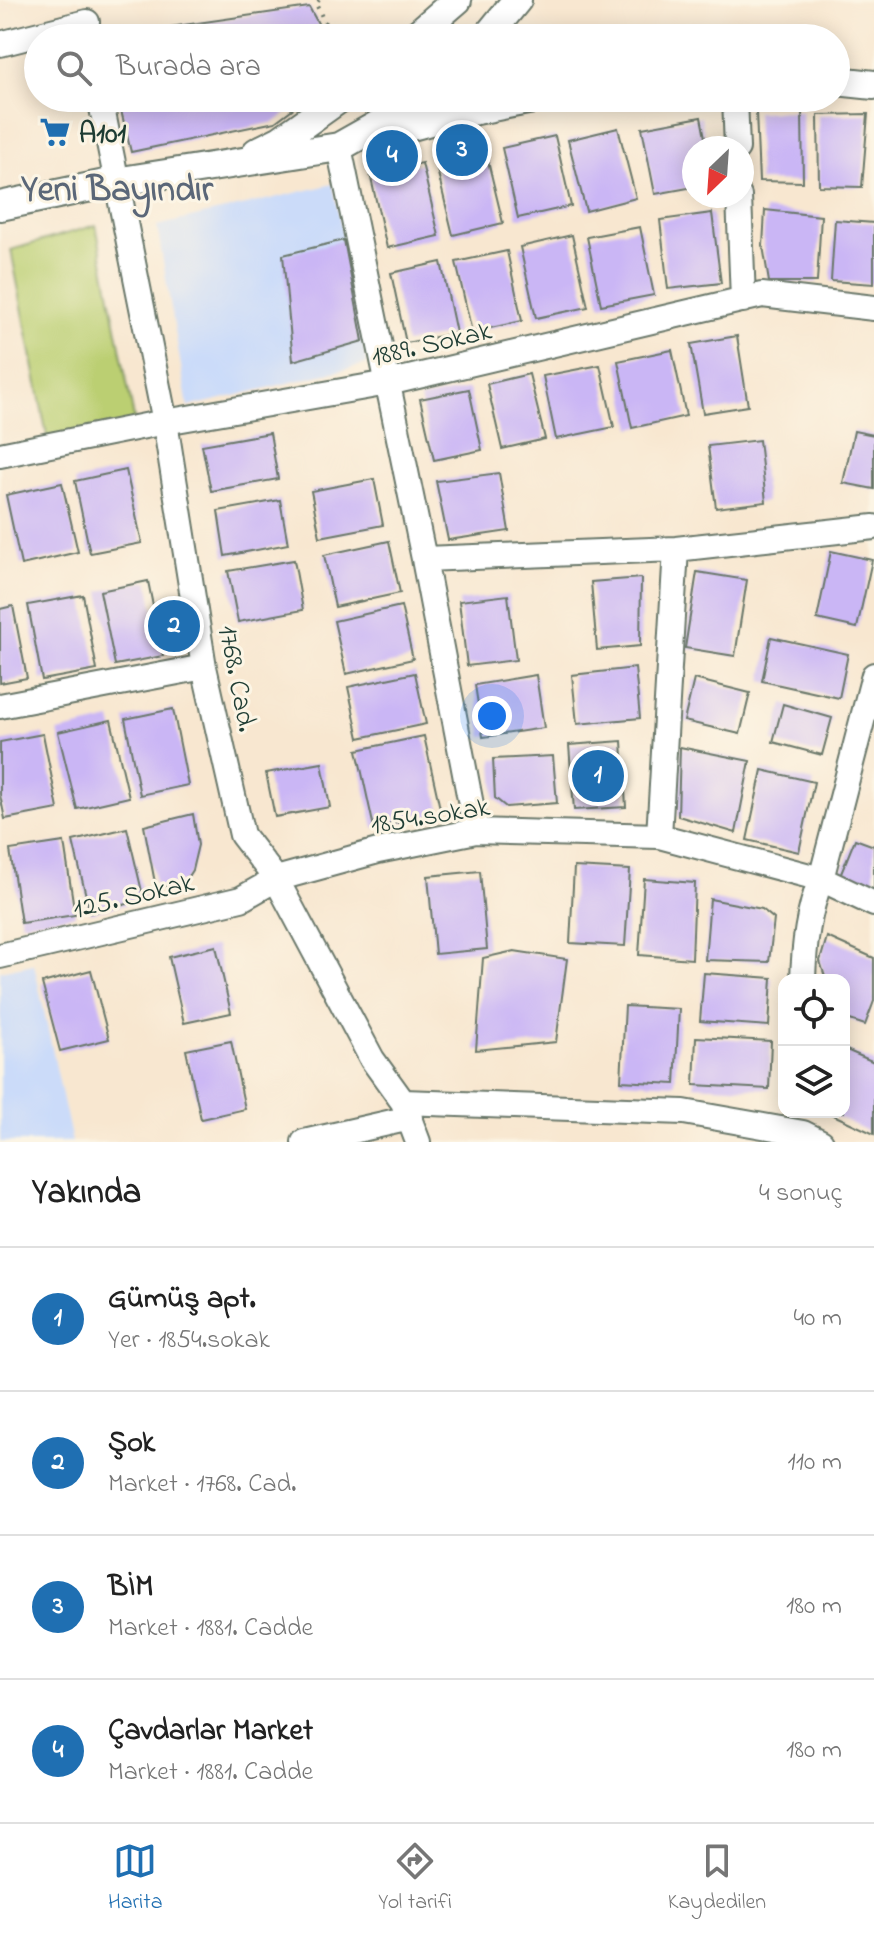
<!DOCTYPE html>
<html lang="tr">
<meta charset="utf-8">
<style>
:root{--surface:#fff;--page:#f2f2f2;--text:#222;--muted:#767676;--line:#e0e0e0;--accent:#1f6fb2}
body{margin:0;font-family:"Indie Flower",sans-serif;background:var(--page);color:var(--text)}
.controls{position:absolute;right:24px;bottom:24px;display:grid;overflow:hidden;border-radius:16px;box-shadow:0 4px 20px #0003}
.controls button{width:72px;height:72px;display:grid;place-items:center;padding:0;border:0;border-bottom:2px solid var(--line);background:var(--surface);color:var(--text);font:40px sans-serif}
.compass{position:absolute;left:682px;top:136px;width:72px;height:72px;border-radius:50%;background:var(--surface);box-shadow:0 4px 20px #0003;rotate:205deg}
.you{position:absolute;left:492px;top:716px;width:28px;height:28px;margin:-20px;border:6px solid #fff;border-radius:50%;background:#1a73e8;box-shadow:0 0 0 12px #1a73e833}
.badge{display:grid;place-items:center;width:52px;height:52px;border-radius:50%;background:var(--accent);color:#fff;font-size:26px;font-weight:700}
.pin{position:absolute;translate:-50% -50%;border:4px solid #fff;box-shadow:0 2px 8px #0006}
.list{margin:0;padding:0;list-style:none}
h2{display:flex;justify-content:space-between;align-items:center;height:104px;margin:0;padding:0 32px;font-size:34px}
h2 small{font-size:26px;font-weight:400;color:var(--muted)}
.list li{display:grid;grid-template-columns:52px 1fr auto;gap:24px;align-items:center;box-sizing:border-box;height:144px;padding:0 32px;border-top:2px solid var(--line)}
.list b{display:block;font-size:30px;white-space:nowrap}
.list p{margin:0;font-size:26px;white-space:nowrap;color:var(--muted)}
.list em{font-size:26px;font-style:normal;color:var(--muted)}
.icon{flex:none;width:44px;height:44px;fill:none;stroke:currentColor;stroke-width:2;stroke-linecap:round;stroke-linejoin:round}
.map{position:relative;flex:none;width:874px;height:1142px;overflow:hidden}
.search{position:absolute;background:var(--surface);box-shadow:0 4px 20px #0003;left:24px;right:24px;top:24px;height:88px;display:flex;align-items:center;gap:20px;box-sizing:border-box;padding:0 28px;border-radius:44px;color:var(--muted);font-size:30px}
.sheet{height:680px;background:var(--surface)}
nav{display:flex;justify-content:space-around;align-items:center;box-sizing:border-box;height:112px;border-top:2px solid var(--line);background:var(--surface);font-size:22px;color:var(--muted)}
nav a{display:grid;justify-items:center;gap:4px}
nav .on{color:var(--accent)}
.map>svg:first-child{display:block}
.built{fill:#cbdbf9}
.green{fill:#bbcf72;stroke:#6d8653;stroke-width:2}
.building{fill:#cab6f5}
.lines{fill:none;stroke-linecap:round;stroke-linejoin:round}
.minor-casing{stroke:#6b786b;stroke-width:28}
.tertiary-casing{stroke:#6b786b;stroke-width:32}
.path{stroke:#6b786b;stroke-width:4;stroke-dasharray:2 6;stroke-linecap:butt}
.minor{stroke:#fff;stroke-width:24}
.tertiary{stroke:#fff;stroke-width:28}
.labels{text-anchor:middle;stroke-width:6;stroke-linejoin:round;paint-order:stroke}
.poi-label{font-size:28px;font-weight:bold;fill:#1f3d34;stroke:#fcf5e5;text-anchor:start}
.street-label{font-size:28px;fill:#1f3d34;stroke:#fcf5e5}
.district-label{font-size:36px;font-weight:bold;fill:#5b6778;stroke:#fcf5e5}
</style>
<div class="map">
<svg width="874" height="1142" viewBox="0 0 874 1142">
<rect width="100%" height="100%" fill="#fcf5e5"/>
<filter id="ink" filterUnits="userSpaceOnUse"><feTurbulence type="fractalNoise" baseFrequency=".0125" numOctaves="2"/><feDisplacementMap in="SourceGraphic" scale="16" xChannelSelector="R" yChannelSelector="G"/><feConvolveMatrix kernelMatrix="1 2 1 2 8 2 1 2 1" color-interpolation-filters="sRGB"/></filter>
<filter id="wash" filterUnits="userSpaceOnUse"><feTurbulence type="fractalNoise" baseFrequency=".006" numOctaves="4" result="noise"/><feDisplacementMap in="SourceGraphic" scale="32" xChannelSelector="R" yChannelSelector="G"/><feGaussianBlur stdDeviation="1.8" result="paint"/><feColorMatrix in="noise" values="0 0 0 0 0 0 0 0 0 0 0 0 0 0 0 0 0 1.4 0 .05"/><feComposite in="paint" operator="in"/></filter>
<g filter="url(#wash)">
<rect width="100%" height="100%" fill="#f8e7d0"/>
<path class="built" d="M333,184l34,180 -179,43 -31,-181z
M34,964l38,178h-72v-171z"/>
<path class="green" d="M96,225l39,198 -87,18 -37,-191z"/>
<g id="blocks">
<path class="building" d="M309,7l17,31h-219v-2z
M118,98h189l-32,24 -144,30z
M802,111l1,71 -44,-1 -3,-69z
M868,114l-6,73 -43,-1 -1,-71z
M701,117l6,31h-13v39l-39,7 -13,-66z
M618,128l18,70 -50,13 -18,-71z
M555,136l16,70 -53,12 -16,-70z
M486,153l17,70 -50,12 -17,-70z
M422,163l17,73 -52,12 -17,-74z
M765,210l56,6 -4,66h-48l-6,-36z
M712,213l9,70 -53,6 -8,-69z
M835,220l39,3v61l-43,-3z
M640,227l14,68 -53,10 -14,-68z
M572,235l16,72 -52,11 -16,-71z
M344,240l19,101 -70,20 -10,-106z
M507,251l15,70 -50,11 -16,-70z
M441,262l15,71 -50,10 -15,-70z
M737,336l11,70 -45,7 -12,-69z
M672,350l14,66 -54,12 -14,-67z
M600,365l14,62 -58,12 -13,-63z
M529,374l16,65 -43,10 -15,-65z
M469,389l13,61 -48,10 -14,-61z
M854,431l20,4v54l-31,-6z
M270,433l8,46 -67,12 -9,-46z
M759,440l7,62 -50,6 -8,-62z
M126,470l16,73 -52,10 -15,-72z
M499,473l10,58 -61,9 -12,-59z
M374,479l9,46 -63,12 -9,-46z
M62,483l16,69 -57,13 -15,-70z
M280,500l8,44 -63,12 -7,-45z
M389,541l11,52 -65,14 -11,-52z
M831,551l41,9 -15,68 -40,-9z
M294,560l9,50 -65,12 -10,-51z
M697,572l50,8 -12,76 -50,-8z
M641,578l-1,68 -43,4 -6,-68z
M148,581l15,75 -48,9 -15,-74z
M83,595l14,75 -55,10 -14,-75z
M508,595l8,65 -49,6 -8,-65z
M13,606l14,72 -27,5v-74z
M401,606l12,53 -67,15 -12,-53z
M771,637l77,17 -9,44 -77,-17z
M635,668l5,50 -63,6 -5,-49z
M415,673l11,51 -67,14 -11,-51z
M536,675l8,53 -61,9 -8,-52z
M694,679l56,14 -10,41 -56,-13z
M783,704l49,14 -10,37 -49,-13z
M173,709l15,76 -48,10 -15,-76z
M111,720l18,77 -52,12 -19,-77z
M43,734l15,75 -53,10 -5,-24v-53z
M424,736l17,77 -67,15 -17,-78z
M622,741l4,66 -52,3 -5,-65z
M680,747l70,14 -14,72 -58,-17z
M553,756l4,47 -51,4 -11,-9 -2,-39z
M322,763l8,44 -55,10 -9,-44z
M762,770l52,12 -15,70 -52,-12z
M193,814l5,31 -6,25 -7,11 -29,7 -12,-62z
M127,828l17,72 -54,13 -17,-72z
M855,839l19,7v50l-36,-15z
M64,842l11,73 -54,8 -11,-73z
M574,867l56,3 -5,76 -55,-3z
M480,871l7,78 -52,5 -7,-78z
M644,879l51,4 -3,76 -53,-4z
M710,899l52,10 12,10 -5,43 -64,-2z
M827,937l47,21v43l-9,24 -21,-7v-38h-18l-6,-19z
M216,946l15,67 -47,10 -15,-66z
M514,951l53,8 -11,83 -80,8 7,-92z
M91,970l18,69 -49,12 -18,-68z
M704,973l68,5 -3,48 -69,-5z
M625,1006l54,3 -4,75 -54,-3z
M696,1037l75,4 -2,48 -75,-4z
M231,1041l14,68 -44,10 -15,-69z
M844,1049l30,13v72l-47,-22h17z"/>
</g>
</g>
<g filter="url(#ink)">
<use href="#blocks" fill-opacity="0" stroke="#6b786b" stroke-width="2"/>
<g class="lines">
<g class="minor-casing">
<path id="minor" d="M0,44l87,-22
M100,98l65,324 39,245 38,168 34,44 96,180 31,43 15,40
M735,98l2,50
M339,147l85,412 52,272
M739,196l4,104
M0,455l165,-33 223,-39 374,-88 112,13
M424,559l252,-10 198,-22
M0,706l204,-39
M659,836l17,-287
M0,956l241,-57 35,-20 102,-28 98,-20 183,5 162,43 53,25
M803,980c1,-36 5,-67 18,-101l53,-204
M403,1102l281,10 119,21 18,9
M304,1142l106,-24"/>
</g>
<g class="tertiary-casing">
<path id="tertiary" d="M413,38l44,-38
M486,38l31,-38
M836,81l38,4
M393,131l63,-17 82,-16
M257,152l24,-12 59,-42
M0,206l115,-24 224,-35 87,-49"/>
</g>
<path class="path" d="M319,0l-3,4 16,34"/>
<use href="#minor" class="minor"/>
<use href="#tertiary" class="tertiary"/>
</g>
</g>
<defs>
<g id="supermarket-bare" transform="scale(2.4)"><path d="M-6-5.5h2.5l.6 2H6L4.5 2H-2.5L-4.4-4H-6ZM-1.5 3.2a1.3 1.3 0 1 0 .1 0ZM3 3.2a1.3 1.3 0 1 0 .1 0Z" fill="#1f6fb2" stroke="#fcf5e5" stroke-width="2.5" paint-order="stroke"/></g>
</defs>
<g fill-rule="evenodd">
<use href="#supermarket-bare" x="55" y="132"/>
</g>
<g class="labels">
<g class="poi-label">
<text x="79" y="142">A101</text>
</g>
<g class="street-label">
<text transform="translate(431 342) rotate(-13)" y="10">1889. Sokak</text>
<text transform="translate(239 678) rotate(79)" y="10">1768. Cad.</text>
<text transform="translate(430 814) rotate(-9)" y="10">1854.sokak</text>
<text transform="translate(133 894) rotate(-13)" y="10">125. Sokak</text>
</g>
<g class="district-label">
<text x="117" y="200">Yeni Bayındır</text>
</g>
</g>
</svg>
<div class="controls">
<button><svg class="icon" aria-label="locate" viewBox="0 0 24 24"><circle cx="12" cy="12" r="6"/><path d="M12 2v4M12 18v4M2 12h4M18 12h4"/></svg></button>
<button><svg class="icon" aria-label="layers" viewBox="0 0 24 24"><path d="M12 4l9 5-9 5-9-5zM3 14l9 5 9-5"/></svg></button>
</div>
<svg class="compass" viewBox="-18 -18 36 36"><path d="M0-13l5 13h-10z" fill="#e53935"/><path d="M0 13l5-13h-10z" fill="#767676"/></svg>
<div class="you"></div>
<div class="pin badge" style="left:598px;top:776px">1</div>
<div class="pin badge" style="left:174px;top:626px">2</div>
<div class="pin badge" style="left:462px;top:150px">3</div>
<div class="pin badge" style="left:392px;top:156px">4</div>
<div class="search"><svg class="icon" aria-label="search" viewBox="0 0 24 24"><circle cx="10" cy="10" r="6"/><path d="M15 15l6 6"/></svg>Burada ara</div>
</div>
<section class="sheet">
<h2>Yakında<small>4 sonuç</small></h2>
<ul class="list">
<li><span class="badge">1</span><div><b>Gümüş apt.</b><p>Yer · 1854.sokak</p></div><em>40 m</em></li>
<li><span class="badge">2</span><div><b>Şok</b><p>Market · 1768. Cad.</p></div><em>110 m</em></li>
<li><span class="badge">3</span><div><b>BİM</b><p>Market · 1881. Cadde</p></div><em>180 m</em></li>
<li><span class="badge">4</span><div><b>Çavdarlar Market</b><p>Market · 1881. Cadde</p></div><em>180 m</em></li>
</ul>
</section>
<nav>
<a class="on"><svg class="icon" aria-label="map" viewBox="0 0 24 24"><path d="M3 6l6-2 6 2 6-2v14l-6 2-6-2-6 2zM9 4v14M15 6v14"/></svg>Harita</a>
<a><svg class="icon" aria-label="directions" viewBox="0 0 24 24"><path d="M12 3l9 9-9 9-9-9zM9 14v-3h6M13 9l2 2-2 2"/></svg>Yol tarifi</a>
<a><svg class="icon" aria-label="saved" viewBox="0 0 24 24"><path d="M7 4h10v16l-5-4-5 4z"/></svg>Kaydedilen</a>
</nav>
